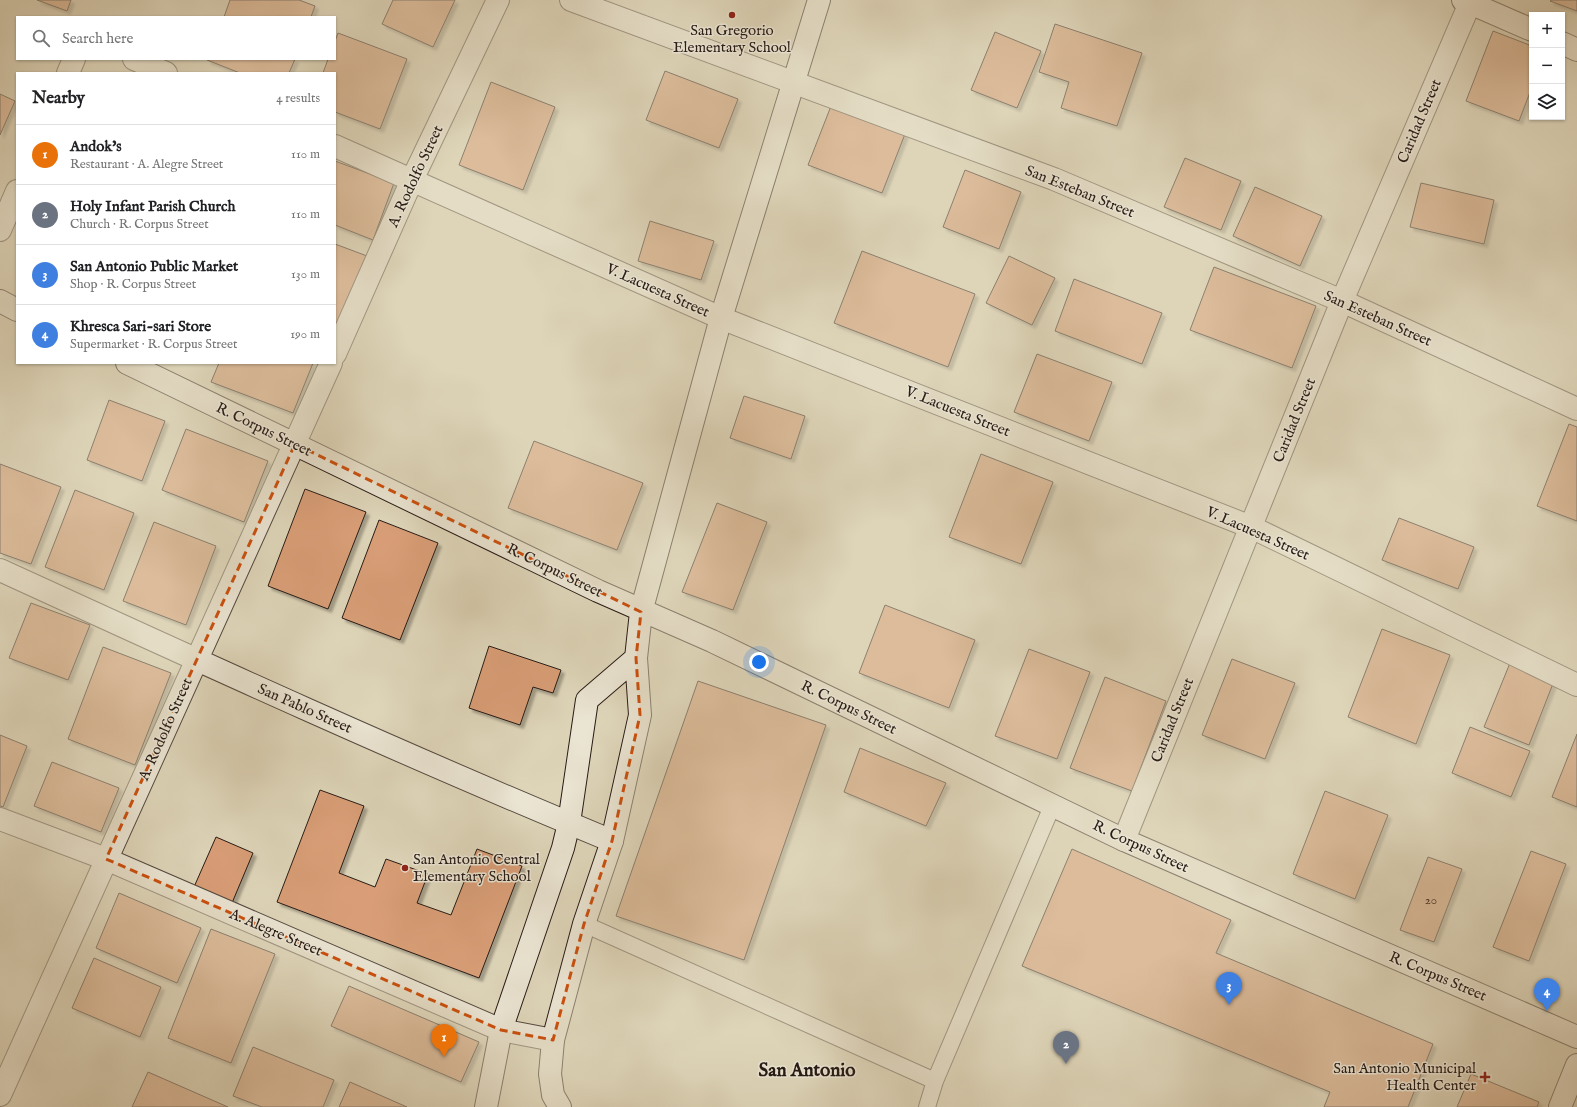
<!DOCTYPE html>
<meta charset="utf-8">
<style>
:root{--surface:#fff;--page:#f2f2f2;--text:#202124;--muted:#757577;--line:#e0e0e0;--accent:#8f2418}
body{margin:0;font-family:"IM FELL English",serif;background:var(--page);color:var(--text)}
.controls{position:absolute;right:12px;top:12px;display:grid;overflow:hidden;border-radius:0px;box-shadow:0 1px 3px #0004}
.controls button{width:36px;height:36px;display:grid;place-items:center;padding:0;border:0;border-bottom:1px solid var(--line);background:var(--surface);color:var(--text);font:20px sans-serif}
.you{position:absolute;left:759px;top:662px;width:14px;height:14px;margin:-10px;border:3px solid #fff;border-radius:50%;background:#1a73e8;box-shadow:0 0 0 6px #1a73e833}
.badge{display:grid;place-items:center;width:26px;height:26px;border-radius:50%;background:var(--accent);color:#fff;font-size:13px;font-weight:700}
.pin{position:absolute;translate:-50% -33px;filter:drop-shadow(0 1px 2px #0008)}
.pin::after{content:'';position:absolute;top:21px;width:14px;height:12px;background:inherit;clip-path:polygon(0 0,100% 0,50% 100%)}
.list{margin:0;padding:0;list-style:none}
h2{display:flex;justify-content:space-between;align-items:center;height:52px;margin:0;padding:0 16px;font-size:17px}
h2 small{font-size:13px;font-weight:400;color:var(--muted)}
.list li{display:grid;grid-template-columns:26px 1fr auto;gap:12px;align-items:center;box-sizing:border-box;height:60px;padding:0 16px;border-top:1px solid var(--line)}
.list b{display:block;font-size:15px;white-space:nowrap}
.list p{margin:0;font-size:13px;white-space:nowrap;color:var(--muted)}
.list em{font-size:13px;font-style:normal;color:var(--muted)}
.icon{flex:none;width:22px;height:22px;fill:none;stroke:currentColor;stroke-width:2;stroke-linecap:round;stroke-linejoin:round}
.map{position:relative;flex:none;width:1577px;height:1107px;overflow:hidden}
.search{position:absolute;background:var(--surface);box-shadow:0 1px 3px #0004;left:16px;top:16px;width:320px;height:44px;display:flex;align-items:center;gap:10px;box-sizing:border-box;padding:0 14px;border-radius:0px;color:var(--muted);font-size:15px}
.panel{position:absolute;background:var(--surface);box-shadow:0 1px 3px #0004;left:16px;top:72px;width:320px;height:292px;border-radius:0px}
.map>svg:first-child{display:block}
.building{fill:#d99e77;stroke:#271b16;filter:url(#shadow)}
.lines{fill:none;stroke-linecap:round;stroke-linejoin:round}
.lane-casing{stroke:#554a3f;stroke-width:18}
.street-casing{stroke:#554a3f;stroke-width:24}
.secondary-casing{stroke:#271b16;stroke-width:24}
.lane{stroke:#eae4d2;stroke-width:16}
.street{stroke:#eae4d2;stroke-width:22}
.secondary{stroke:#eae4d2;stroke-width:22}
.marked{fill:none;stroke:#cb500e;stroke-width:3;stroke-dasharray:8 5;stroke-linejoin:round}
.poi-dot{fill:#8f2418;stroke:#eae4d2;stroke-width:1.5}
.labels{text-anchor:middle;stroke-width:3;stroke-linejoin:round;paint-order:stroke}
.number-label{font-size:13px;fill:#543c2e}
.poi-label{font-size:15px;fill:#271b16;stroke:#eae4d2}
.street-label{font-size:15px;fill:#271b16;stroke:#eae4d2}
.district-label{font-size:19px;font-weight:bold;fill:#271b16;stroke:#eae4d2}
</style>
<div class="map">
<svg width="1577" height="1107" viewBox="0 0 1577 1107">
<defs>
<filter id="shadow"><feDropShadow dx="3.5" dy="3.5" stdDeviation="1" flood-color="#0004"/></filter>
</defs>
<rect width="100%" height="100%" fill="#ded5b9"/>
<filter id="stains"><feTurbulence type="fractalNoise" baseFrequency=".005" numOctaves="4"/><feColorMatrix values="0 0 0 0 .2 0 0 0 0 .09 0 0 0 0 .02 0 0 0 .5 -.17"/></filter>
<radialGradient id="worn" r=".72"><stop offset=".6" stop-color="#630" stop-opacity="0"/><stop offset="1" stop-color="#630" stop-opacity=".3"/></radialGradient>
<path class="building" d="M37,0h34l-4,11z
M230,0h69l16,6 -4,11h-87z
M393,0h62l-22,47 -51,-23z
M1577,0v11l-27,-10 1,-1z
M1055,24l87,29 -25,73 -56,-18 8,-26 -30,-10z
M1493,31l39,15v41l-13,34 -53,-20z
M995,32l46,19 -24,57 -46,-18z
M338,33l69,26 -27,70 -45,-17v-39h-12l5,-14h7v-18z
M208,59h87l-6,14h-49l-33,-13z
M665,71l73,28 -19,49 -73,-28z
M491,82l64,25 -32,83 -64,-25z
M0,94l15,7 -15,34z
M831,106l74,28 -23,59 -74,-28z
M1185,158l56,23 -20,49 -57,-23z
M335,161l59,22 -21,57 -38,-15z
M965,170l56,22 -22,57 -56,-22z
M1421,183l73,17 -10,44 -74,-17z
M1255,187l67,29 -22,50 -67,-30z
M650,221l64,20 -13,39 -63,-19z
M335,244l32,12 -32,72z
M862,251l113,43 -27,73 -114,-44z
M1009,256l46,22 -23,47 -46,-22z
M1214,267l102,39 -24,62 -102,-38z
M1074,279l88,34 -20,51 -87,-33z
M1037,354l75,28 -23,59 -75,-29z
M219,363h94l-20,50 -82,-31z
M744,396l61,20 -14,43 -61,-21z
M109,400l56,21 -23,60 -55,-21z
M1569,424l8,3v94l-40,-15z
M186,429l82,32 -24,61 -82,-32z
M534,441l109,42 -26,67 -109,-42z
M981,454l72,28 -32,82 -72,-27z
M0,464l61,23 -30,77 -31,-11z
M305,489l61,23 -38,97 -60,-23z
M75,490l59,23 -30,77 -59,-23z
M717,503l50,19 -34,88 -51,-18z
M1399,518l75,29 -16,42 -76,-29z
M379,520l59,23 -38,97 -58,-22z
M154,522l62,24 -30,79 -63,-24z
M31,603l59,22 -22,55 -59,-22z
M885,605l90,35 -26,68 -90,-35z
M1382,629l68,26 -34,89 -68,-27z
M489,646l72,24 -8,23 -20,-6 -13,38 -51,-17z
M103,647l68,26 -36,92 -67,-26z
M1029,649l61,23 -33,87 -62,-23z
M1232,659l63,24 -30,76 -63,-24z
M1510,663l44,18 -25,64 -45,-18z
M1105,677l61,24 -34,90 -62,-23z
M698,681l128,44 -82,235 -128,-44z
M1470,727l60,24 -19,46 -59,-24z
M1577,734v73l-25,-10z
M0,735l27,11 -24,61 -3,-1z
M860,748l86,35 -20,43 -82,-34z
M52,762l67,26 -18,44 -67,-26z
M320,790l44,16 -25,67 36,14 11,-28 42,15 -11,29 34,12 26,-66 45,17 -43,112 -202,-76z
M1325,791l63,24 -33,84 -62,-25z
M216,837l37,16 -21,50 -38,-16z
M1072,849l159,71 -15,33 217,91 -25,63h-84l6,-15 -308,-126z
M1531,851l35,13 -37,97 -36,-14z
M1428,857l34,12 -28,73 -34,-12z
M119,893l82,35 -24,55 -81,-35z
M211,929l64,25 -44,109 -63,-25z
M94,958l67,29 -21,50 -68,-29z
M349,986l130,56 -18,40 -130,-56z
M253,1047l81,33 -11,27h-61l-29,-11z
M148,1072l80,35h-96z
M1471,1074l68,28 -2,5h-80z
M350,1082l57,25h-68z"/>
<g class="lines">
<g class="lane-casing">
<path id="lane" d="M584,924l351,157
M927,1107l8,-26 118,-277"/>
</g>
<g class="street-casing">
<path id="street" d="M571,0l483,179 288,122 235,108
M134,59l32,14
M68,73l6,-14
M335,146l386,172 530,209 326,158
M0,230l17,-39
M335,354l77,-174 86,-180
M0,570c203,93 406,186 612,271
M0,819l106,40 395,171 52,10
M1124,840l218,-539 128,-298
M0,1095l331,-732"/>
</g>
<g class="secondary-casing">
<path id="secondary" d="M1463,0l69,30
M1562,43l15,7
M0,301l17,9
M127,363l471,228 114,50 412,199 453,197
M486,1107l15,-77 62,-182 6,-25 18,-123 49,-42
M560,1107l-7,-12 -3,-21 3,-34 31,-116 28,-83 28,-126 -4,-57 5,-46 80,-294 98,-318
M1560,1107l17,-42"/>
</g>
<use href="#lane" class="lane"/>
<use href="#street" class="street"/>
<use href="#secondary" class="secondary"/>
</g>
<path d="M0 0H1577V1107H0ZM295,444l346,168 -5,46 4,57 -28,126 -28,83 -31,116 -52,-10 -395,-171z" fill="#ded5b9" fill-opacity=".55" fill-rule="evenodd"/>
<path class="marked" d="M295,444l346,168 -5,46 4,57 -28,126 -28,83 -31,116 -52,-10 -395,-171z"/>
<g class="poi-dot">
<circle cx="732" cy="15" r="4"/>
<circle cx="405" cy="868" r="4"/>
<path d="M1483 1071h4v4h4v4h-4v4h-4v-4h-4v-4h4z"/>
</g>
<g class="labels">
<g class="number-label">
<text x="1431" y="904">20</text>
</g>
<g class="poi-label">
<text x="732" y="35">San Gregorio<tspan x="732" dy="17">Elementary School</tspan></text>
<text x="413" y="864" text-anchor="start">San Antonio Central<tspan x="413" dy="17">Elementary School</tspan></text>
<text x="1476" y="1073" text-anchor="end">San Antonio Municipal<tspan x="1476" dy="17">Health Center</tspan></text>
</g>
<g class="street-label">
<text transform="translate(1419 121) rotate(-67)" y="5">Caridad Street</text>
<text transform="translate(415 176) rotate(-65)" y="5">A. Rodolfo Street</text>
<text transform="translate(1080 191) rotate(22)" y="5">San Esteban Street</text>
<text transform="translate(658 290) rotate(24)" y="5">V. Lacuesta Street</text>
<text transform="translate(1378 318) rotate(24)" y="5">San Esteban Street</text>
<text transform="translate(958 411) rotate(22)" y="5">V. Lacuesta Street</text>
<text transform="translate(1294 420) rotate(-68)" y="5">Caridad Street</text>
<text transform="translate(264 429) rotate(26)" y="5">R. Corpus Street</text>
<text transform="translate(1258 533) rotate(24)" y="5">V. Lacuesta Street</text>
<text transform="translate(555 570) rotate(26)" y="5">R. Corpus Street</text>
<text transform="translate(849 707) rotate(26)" y="5">R. Corpus Street</text>
<text transform="translate(305 708) rotate(24)" y="5">San Pablo Street</text>
<text transform="translate(1172 720) rotate(-68)" y="5">Caridad Street</text>
<text transform="translate(165 729) rotate(-66)" y="5">A. Rodolfo Street</text>
<text transform="translate(1141 846) rotate(25)" y="5">R. Corpus Street</text>
<text transform="translate(276 932) rotate(23)" y="5">A. Alegre Street</text>
<text transform="translate(1438 976) rotate(23)" y="5">R. Corpus Street</text>
</g>
<g class="district-label">
<text x="807" y="1076">San Antonio</text>
</g>
</g>
<rect width="100%" height="100%" filter="url(#stains)"/>
<rect width="100%" height="100%" fill="url(#worn)"/>
</svg>
<div class="controls">
<button>+</button>
<button>−</button>
<button><svg class="icon" aria-label="layers" viewBox="0 0 24 24"><path d="M12 4l9 5-9 5-9-5zM3 14l9 5 9-5"/></svg></button>
</div>
<div class="you"></div>
<div class="pin badge" style="left:444px;top:1057px;background:#e8710a">1</div>
<div class="pin badge" style="left:1066px;top:1064px;background:#6b7280">2</div>
<div class="pin badge" style="left:1229px;top:1005px;background:#3f7fe0">3</div>
<div class="pin badge" style="left:1547px;top:1011px;background:#3f7fe0">4</div>
<div class="search"><svg class="icon" aria-label="search" viewBox="0 0 24 24"><circle cx="10" cy="10" r="6"/><path d="M15 15l6 6"/></svg>Search here</div>
<section class="panel">
<h2>Nearby<small>4 results</small></h2>
<ul class="list">
<li><span class="badge" style="background:#e8710a">1</span><div><b>Andok's</b><p>Restaurant · A. Alegre Street</p></div><em>110 m</em></li>
<li><span class="badge" style="background:#6b7280">2</span><div><b>Holy Infant Parish Church</b><p>Church · R. Corpus Street</p></div><em>110 m</em></li>
<li><span class="badge" style="background:#3f7fe0">3</span><div><b>San Antonio Public Market</b><p>Shop · R. Corpus Street</p></div><em>130 m</em></li>
<li><span class="badge" style="background:#3f7fe0">4</span><div><b>Khresca Sari-sari Store</b><p>Supermarket · R. Corpus Street</p></div><em>190 m</em></li>
</ul>
</section>
</div>
